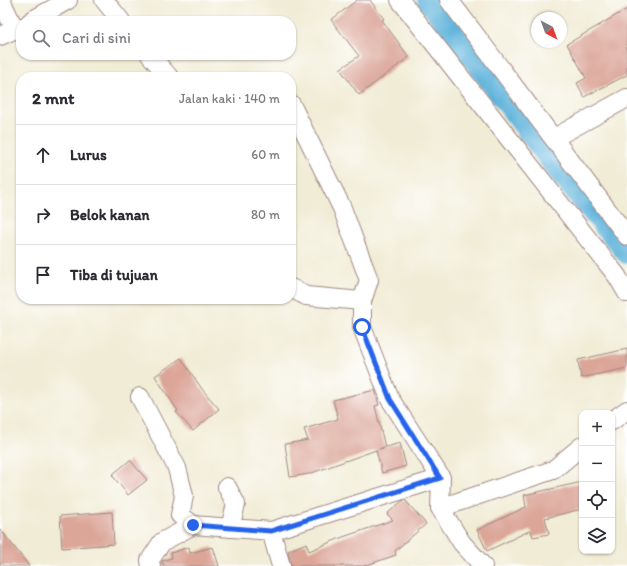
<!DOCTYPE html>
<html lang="id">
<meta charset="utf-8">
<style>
:root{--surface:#fff;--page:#f7f7f7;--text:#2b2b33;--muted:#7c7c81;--line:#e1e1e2}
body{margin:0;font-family:Itim,sans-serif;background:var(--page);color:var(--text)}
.controls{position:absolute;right:12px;bottom:12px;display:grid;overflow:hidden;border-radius:8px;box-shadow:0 1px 3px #0004}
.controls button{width:36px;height:36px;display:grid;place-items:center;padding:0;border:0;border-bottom:1px solid var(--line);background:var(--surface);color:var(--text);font:20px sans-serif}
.compass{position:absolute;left:531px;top:12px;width:36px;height:36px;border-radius:50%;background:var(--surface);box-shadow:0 1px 3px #0004;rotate:139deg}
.stop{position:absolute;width:12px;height:12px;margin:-9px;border:3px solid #2563eb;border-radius:50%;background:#fff}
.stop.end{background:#2563eb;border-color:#fff;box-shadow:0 1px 4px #0008}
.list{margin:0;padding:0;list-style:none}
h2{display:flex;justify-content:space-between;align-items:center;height:52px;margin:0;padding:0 16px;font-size:17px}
h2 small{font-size:13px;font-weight:400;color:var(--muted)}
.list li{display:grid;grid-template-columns:26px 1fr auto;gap:12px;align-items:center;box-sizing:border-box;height:60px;padding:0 16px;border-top:1px solid var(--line)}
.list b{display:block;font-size:15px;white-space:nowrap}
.list em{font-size:13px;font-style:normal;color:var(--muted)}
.icon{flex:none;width:22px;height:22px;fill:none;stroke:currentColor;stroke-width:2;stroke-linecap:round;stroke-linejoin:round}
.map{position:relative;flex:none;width:627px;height:566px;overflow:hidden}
.search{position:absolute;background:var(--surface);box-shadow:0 1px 3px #0004;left:16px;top:16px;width:280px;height:44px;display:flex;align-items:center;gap:10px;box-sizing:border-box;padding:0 14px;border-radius:16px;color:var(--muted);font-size:15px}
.panel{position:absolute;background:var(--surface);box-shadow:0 1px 3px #0004;left:16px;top:72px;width:280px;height:232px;border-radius:16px}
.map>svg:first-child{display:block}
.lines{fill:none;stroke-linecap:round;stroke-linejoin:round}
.canal{stroke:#5fb3db;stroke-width:22}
.building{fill:#dba598}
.minor-casing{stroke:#9e8680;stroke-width:20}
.minor{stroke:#fff;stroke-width:18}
.route{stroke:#2563eb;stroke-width:5}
</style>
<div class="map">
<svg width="627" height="566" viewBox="0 0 627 566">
<rect width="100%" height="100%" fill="#fff"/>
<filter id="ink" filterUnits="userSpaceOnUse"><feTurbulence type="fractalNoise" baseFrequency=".025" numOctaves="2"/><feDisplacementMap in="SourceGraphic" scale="8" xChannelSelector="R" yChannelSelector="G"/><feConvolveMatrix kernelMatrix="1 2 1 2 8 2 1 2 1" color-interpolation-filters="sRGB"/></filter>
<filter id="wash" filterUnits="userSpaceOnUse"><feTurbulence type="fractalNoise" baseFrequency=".012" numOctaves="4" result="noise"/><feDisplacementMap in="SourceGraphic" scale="16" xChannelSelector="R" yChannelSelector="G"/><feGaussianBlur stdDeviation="0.9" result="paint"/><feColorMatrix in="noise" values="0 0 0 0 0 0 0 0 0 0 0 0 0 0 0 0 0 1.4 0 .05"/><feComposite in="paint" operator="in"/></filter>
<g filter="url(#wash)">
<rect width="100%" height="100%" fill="#f1ecd5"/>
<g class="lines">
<path class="canal" d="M428,0l136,178 63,75"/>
</g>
<g id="blocks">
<path class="building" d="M357,0h13l14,19 -2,1 27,37 -50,38 -19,-26 19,-13 -28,-36z
M627,9v66l-43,22 -7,-14 9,-5 -19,-34z
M627,349v19l-46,10 -3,-18z
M181,358l21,31 17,20 -26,22 -17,-19 2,-1 -23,-35z
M375,390l4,15 -4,1 10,41 -6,2 21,-6 6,23 -24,7 -6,-23 -67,24 -19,3 -5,-33 23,-4 -4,-11 34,-10 -5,-19z
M130,460l17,20 -19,15 -16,-20z
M582,482v27l-37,9 4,16 -16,3 -2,-7 -44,21 -10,-21 49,-23 -2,-12z
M405,500l21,24 -31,27 1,4 -32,11h-73l-3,-15 18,-8 3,8 34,-14 50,-17 -6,-6 15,-13z
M112,512l2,32 -52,4 -2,-32z
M0,529l29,37h-29z
M189,547l1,6 23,-6 6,19h-56l-1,-5 10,-3 -1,-5z"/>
</g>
</g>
<g filter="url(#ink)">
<use href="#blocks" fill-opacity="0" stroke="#9e8680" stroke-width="1"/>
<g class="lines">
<g class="minor-casing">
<path id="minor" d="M1,0l14,30
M104,0l17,21
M400,0l217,276 10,17
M449,0l178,236
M31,21l37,-21
M0,36l21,-9
M150,55l19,22
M291,104l51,104 27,72 -7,21v26l28,72 51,79 -1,30 22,35 21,23
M554,138l73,-40
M291,288l15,8 56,5
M140,397l37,71 7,28 -4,19 13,10
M612,421l15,-11
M227,487l9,17 -6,24
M440,508l113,-38 29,-24
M271,531l10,35
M151,566l-1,-6 12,-18 31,-17 78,6 170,-53"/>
</g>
<use href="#minor" class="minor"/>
</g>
</g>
<g class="lines" filter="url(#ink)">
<path class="route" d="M193,525l78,6 169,-53 -50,-79 -28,-72"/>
</g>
</svg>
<div class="controls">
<button>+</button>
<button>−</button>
<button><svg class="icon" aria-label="locate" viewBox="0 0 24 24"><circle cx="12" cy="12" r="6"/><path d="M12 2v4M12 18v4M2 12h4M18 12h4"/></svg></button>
<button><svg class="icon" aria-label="layers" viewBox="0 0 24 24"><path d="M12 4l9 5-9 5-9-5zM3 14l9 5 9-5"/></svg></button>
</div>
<svg class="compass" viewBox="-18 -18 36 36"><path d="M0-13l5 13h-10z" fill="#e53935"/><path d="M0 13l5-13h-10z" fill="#7c7c81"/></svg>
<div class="stop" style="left:362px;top:327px"></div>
<div class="stop end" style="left:193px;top:525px"></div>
<div class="search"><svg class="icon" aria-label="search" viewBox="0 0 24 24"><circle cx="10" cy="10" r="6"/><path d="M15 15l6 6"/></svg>Cari di sini</div>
<section class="panel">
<h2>2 mnt<small>Jalan kaki · 140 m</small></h2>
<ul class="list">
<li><svg class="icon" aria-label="ahead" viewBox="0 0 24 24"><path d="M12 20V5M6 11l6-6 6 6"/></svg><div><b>Lurus</b></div><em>60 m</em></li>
<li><svg class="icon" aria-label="right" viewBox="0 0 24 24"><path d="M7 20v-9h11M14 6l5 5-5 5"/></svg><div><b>Belok kanan</b></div><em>80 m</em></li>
<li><svg class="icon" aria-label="arrive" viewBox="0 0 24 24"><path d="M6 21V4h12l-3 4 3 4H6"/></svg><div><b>Tiba di tujuan</b></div></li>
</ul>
</section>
</div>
